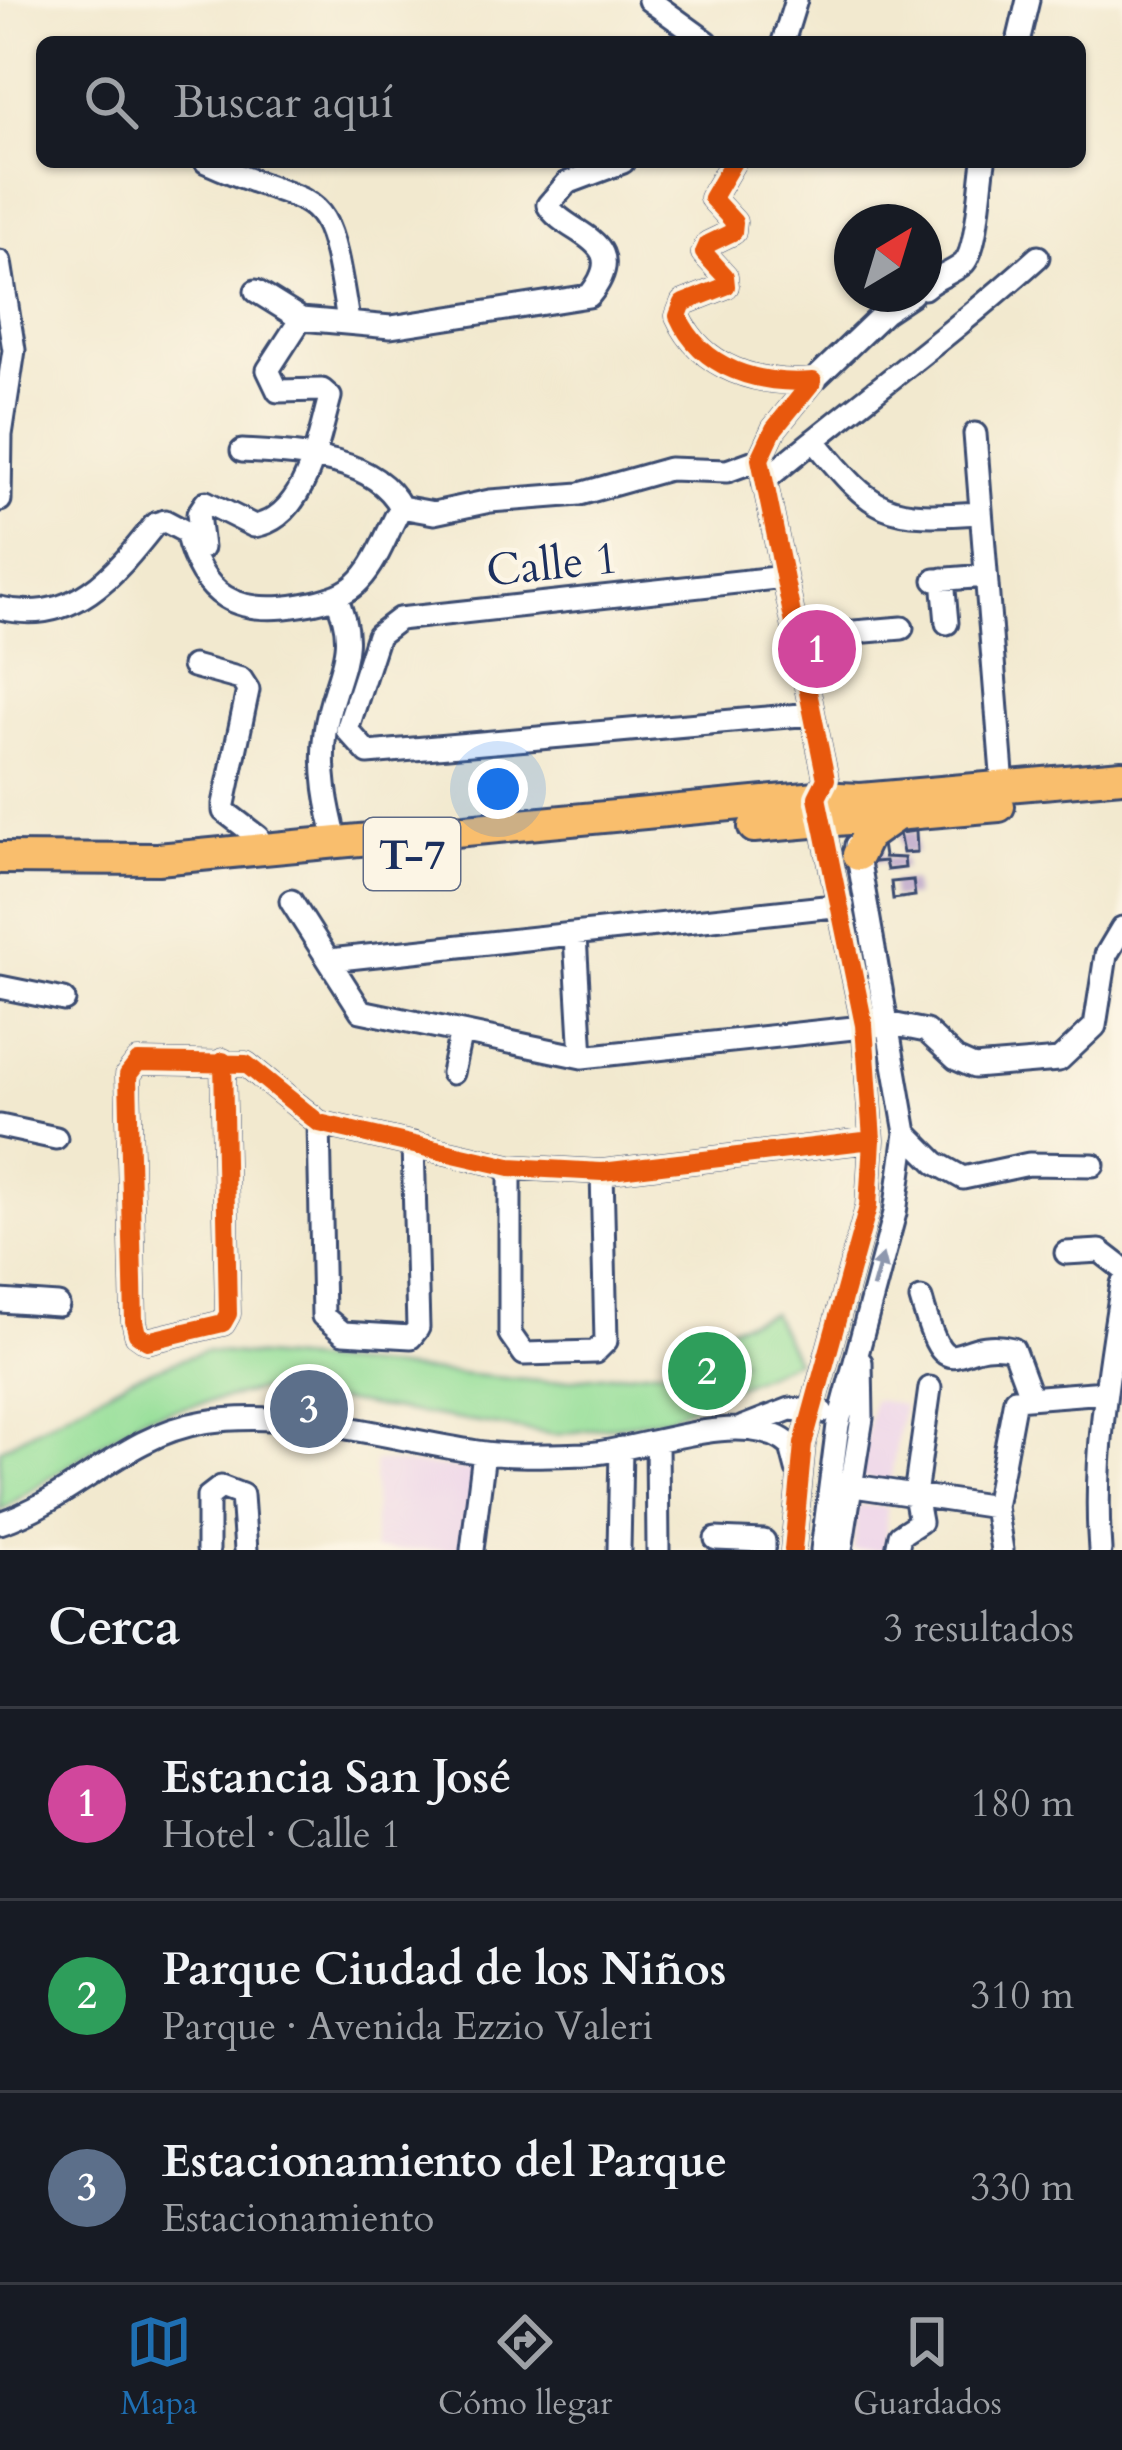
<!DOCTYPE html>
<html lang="es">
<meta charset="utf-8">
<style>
:root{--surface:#171b24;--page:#20242c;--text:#f1f3f6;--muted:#9ea1a6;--line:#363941;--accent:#1f6fb2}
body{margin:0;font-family:Cardo,serif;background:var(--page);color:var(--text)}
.compass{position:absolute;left:834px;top:204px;width:108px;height:108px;border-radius:50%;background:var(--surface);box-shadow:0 3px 9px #0004;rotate:38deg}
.you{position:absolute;left:498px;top:789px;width:42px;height:42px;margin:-30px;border:9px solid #fff;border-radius:50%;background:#1a73e8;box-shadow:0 0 0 18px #1a73e833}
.badge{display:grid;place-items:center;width:78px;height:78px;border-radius:50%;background:var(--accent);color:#fff;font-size:39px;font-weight:700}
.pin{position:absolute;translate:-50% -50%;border:6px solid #fff;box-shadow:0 3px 12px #0006}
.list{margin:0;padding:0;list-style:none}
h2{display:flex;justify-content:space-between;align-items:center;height:156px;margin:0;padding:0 48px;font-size:51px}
h2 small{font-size:39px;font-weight:400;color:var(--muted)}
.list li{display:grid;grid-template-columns:78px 1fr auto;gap:36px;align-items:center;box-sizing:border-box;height:192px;padding:0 48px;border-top:3px solid var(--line)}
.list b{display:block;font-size:45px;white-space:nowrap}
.list p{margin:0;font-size:39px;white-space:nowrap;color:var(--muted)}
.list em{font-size:39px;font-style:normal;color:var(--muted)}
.icon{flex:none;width:66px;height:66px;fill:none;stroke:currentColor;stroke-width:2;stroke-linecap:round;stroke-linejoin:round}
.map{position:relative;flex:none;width:1122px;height:1550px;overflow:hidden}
.search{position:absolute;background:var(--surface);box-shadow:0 3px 9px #0004;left:36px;right:36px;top:36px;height:132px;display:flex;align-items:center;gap:30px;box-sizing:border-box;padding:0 42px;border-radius:18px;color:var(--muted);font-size:45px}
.sheet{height:732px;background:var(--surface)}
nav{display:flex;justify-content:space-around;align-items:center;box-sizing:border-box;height:168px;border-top:3px solid var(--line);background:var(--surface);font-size:33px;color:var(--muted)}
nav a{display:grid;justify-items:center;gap:6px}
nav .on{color:var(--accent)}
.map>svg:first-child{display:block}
.built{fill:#ecd1ea}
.green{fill:#96df99;stroke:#58877c;stroke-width:3}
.building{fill:#b69ec7}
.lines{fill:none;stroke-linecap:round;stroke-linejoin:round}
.minor-casing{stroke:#3b4b6f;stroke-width:27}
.highway-casing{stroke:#3b4b6f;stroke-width:36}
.minor{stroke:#fff;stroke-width:21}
.highway{stroke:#f9be6d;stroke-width:30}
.cycleway-casing{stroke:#fcf5e5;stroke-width:26}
.cycleway{stroke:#e8590c;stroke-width:18}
.oneway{fill:#8d97ae}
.labels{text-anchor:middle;stroke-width:9;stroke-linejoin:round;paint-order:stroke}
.shield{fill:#fcf5e5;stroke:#5e6a86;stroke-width:3}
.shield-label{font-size:42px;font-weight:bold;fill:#1b2f5e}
.street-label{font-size:45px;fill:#1b2f5e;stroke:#fcf5e5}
</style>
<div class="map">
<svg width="1122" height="1550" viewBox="0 0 1122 1550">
<rect width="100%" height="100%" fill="#fcf5e5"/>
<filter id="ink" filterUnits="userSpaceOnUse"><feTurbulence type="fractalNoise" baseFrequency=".00833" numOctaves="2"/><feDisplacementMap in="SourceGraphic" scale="24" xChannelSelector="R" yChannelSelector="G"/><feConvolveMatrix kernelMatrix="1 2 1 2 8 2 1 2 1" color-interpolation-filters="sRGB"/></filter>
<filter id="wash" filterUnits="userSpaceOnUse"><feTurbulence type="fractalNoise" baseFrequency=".004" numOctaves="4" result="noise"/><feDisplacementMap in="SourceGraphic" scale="48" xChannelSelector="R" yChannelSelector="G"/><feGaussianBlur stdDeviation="2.7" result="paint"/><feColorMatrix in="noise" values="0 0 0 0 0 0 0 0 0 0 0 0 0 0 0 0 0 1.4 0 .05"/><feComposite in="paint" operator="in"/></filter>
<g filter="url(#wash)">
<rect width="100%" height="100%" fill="#f2e9cf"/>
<path class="built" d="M873,1399l30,6 -13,78 -31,-6z
M374,1461l119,11 -17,78h-102z
M857,1505l30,2 -2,43h-32z"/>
<path class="green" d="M772,1313l24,47 -130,58 -110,17 -291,-46 -123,28 -142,94v-62l132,-72 73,-26 343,31 193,-22 -40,-24z"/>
<g id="blocks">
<path class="building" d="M916,831l1,21 -14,1 -4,-20z
M882,844l2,13 20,1 1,10 -18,2 -2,-9 -11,1 1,-17z
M913,880l2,16 -22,3 -2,-17z"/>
</g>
</g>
<g filter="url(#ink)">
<use href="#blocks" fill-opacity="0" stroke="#3b4b6f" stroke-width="3"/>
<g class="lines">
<g class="minor-casing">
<path id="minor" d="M649,0l58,42
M783,42l13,-42
M1018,42l10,-42
M206,162c120,54 119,12 142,159
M733,162l-21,36 22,24 -1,10 -25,12 -4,9 21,23 1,10 -43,17 -5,13c24,54 81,69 135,65l-39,48 -14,30 66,320 -9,18 47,228 8,115 -4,67 -65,237 -10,106
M0,262l14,88 -13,85 -1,65
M924,288c12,-11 27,-14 39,-24 15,-13 17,-80 21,-102
M256,291l45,28 90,8 198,-31c46,-57 -24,-60 -41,-91l19,-22 56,-21
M813,381l72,-69 27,-18
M975,434l28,352
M814,440c62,76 71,79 167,73
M242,451c53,3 131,4 159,56
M764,481c91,-76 186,-145 274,-224
M202,548l-4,-34 8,-12 48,24c52,-8 64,-87 76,-129l-8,-7 -44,1 -10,-21 33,-51
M784,577l-385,42 -21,16 -31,95 21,23 444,-39
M943,579l4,44
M935,580l51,-4
M335,596c28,55 -3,81 -10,136 -5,39 2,74 12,112
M0,608c73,18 114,-32 155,-84l10,-3 21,11c16,65 50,84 115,73 20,-3 45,-9 59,-25 18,-19 28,-50 41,-73l33,6 56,-12 90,-7 89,-25 58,2 33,-12
M795,637l107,-9
M193,666l48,13 7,11 -24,114v7l34,26 7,13
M291,901l70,110 221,46 309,-33 35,7 30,28 18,8 85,-7 36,-34 11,-71 16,-27
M575,936l7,121
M330,960l513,-55
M0,987l64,13
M223,1061l5,253 -5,9 -76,18 -10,-7 -3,-13 -6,-246 10,-13 108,2 73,59 191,44 92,5 270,-32
M452,1073l8,-37
M319,1123l4,193 20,17 68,4 7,-9 -5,-184
M0,1126l56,12
M906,1133l30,30 27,15 66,-14 64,1
M510,1167v167l14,20 71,-2 11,-11 -4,-169
M1066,1253l34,-2 22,17
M921,1299c28,99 32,35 92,50l17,46
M0,1301l58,4
M743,1427l47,-18 32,3
M657,1441l1,109
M834,1483l161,24
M0,1523c74,-24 124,-88 204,-101 89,-14 185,17 273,30 33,5 76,3 110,2 55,-3 160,-49 204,-8l6,23
M716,1539l48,2v9
M208,1550v-53l13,-10 21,8 4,55
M472,1550l12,-97
M619,1550l2,-102
M822,1550l16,-125 57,-212 11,-80 -50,-288
M841,1550l21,-132 -1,-56
M897,1550l3,-15 20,-13 -5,-27 15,-107
M1002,1550l-7,-43 20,-108 90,-7
M1100,1550c-7,-90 8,-178 22,-266"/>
</g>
<g class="highway-casing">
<path id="highway" d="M754,827l245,-21
M858,855l9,-19 27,-19
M0,858l158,1 659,-62 44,2 261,-23"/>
</g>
<use href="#minor" class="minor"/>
<use href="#highway" class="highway"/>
<g class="cycleway-casing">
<path id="cycleway" d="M733,162l-21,36 22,24 -1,10 -25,12 -4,9 21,23 1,10 -43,17 -5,13c24,54 81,69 135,65l-39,48 -14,30 66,320 -9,18 47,228 8,115 -4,67 -65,237 -10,106
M223,1061l5,253 -5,9 -76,18 -10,-7 -3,-13 -6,-246 10,-13 108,2 73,59 191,44 92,5 270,-32"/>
</g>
<use href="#cycleway" class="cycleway"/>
</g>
<defs><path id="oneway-solid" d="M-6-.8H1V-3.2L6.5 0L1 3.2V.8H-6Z" transform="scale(3)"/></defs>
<use class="oneway" href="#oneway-solid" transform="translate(878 1271) rotate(-74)"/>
</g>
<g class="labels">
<rect class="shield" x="364" y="818" width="96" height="72" rx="9"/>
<g class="shield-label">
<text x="412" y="869">T-7</text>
</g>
<g class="street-label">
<text transform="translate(552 563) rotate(-6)" y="16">Calle 1</text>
</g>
</g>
</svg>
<svg class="compass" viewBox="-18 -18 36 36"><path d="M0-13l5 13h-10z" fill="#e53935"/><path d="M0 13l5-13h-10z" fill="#9ea1a6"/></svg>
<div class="you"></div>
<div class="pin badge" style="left:817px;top:649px;background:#d1479c">1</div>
<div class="pin badge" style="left:707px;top:1371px;background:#2e9e5b">2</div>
<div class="pin badge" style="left:309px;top:1409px;background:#5c6f8a">3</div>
<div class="search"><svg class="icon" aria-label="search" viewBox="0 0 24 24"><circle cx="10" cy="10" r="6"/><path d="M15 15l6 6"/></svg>Buscar aquí</div>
</div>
<section class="sheet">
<h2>Cerca<small>3 resultados</small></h2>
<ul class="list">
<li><span class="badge" style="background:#d1479c">1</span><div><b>Estancia San José</b><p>Hotel · Calle 1</p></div><em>180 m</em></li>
<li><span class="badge" style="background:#2e9e5b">2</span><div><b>Parque Ciudad de los Niños</b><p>Parque · Avenida Ezzio Valeri</p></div><em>310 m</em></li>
<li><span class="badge" style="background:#5c6f8a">3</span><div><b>Estacionamiento del Parque</b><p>Estacionamiento</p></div><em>330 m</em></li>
</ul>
</section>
<nav>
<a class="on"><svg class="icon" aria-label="map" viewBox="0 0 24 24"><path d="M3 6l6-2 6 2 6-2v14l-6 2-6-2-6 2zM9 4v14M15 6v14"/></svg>Mapa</a>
<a><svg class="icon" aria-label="directions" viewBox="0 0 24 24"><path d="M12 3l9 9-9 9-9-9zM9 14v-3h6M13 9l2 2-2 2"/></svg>Cómo llegar</a>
<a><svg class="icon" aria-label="saved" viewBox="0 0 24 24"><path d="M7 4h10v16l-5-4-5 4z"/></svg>Guardados</a>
</nav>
